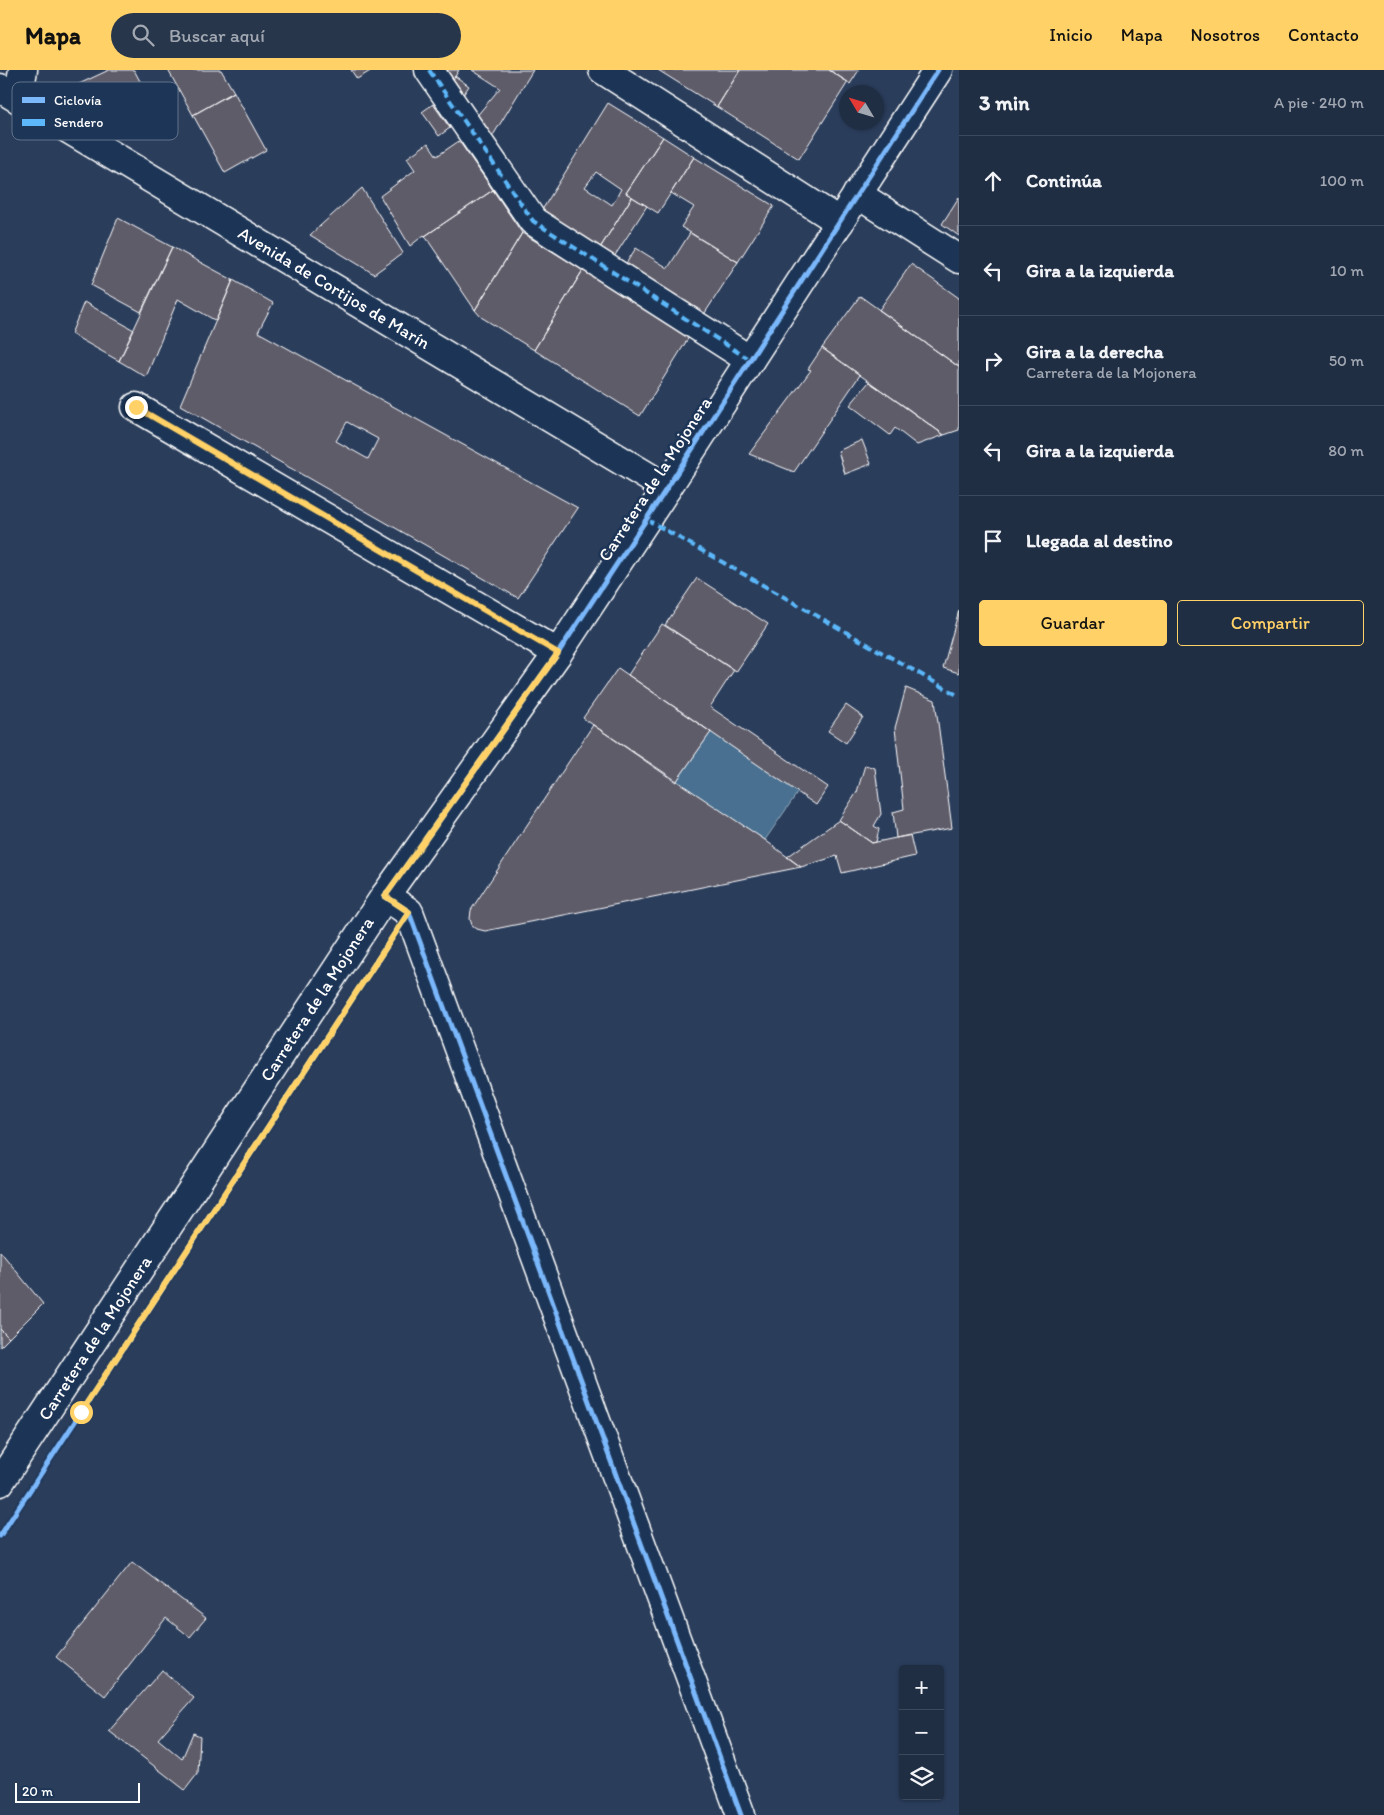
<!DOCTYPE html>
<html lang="es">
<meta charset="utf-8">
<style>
:root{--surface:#202e44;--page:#28364b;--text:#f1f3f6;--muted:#a2a8b2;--line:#3d4a5d;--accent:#ffd166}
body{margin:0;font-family:Itim,sans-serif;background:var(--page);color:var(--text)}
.controls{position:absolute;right:15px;bottom:15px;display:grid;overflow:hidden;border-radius:5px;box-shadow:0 1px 4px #0004}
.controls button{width:45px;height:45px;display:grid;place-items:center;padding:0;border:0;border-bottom:1px solid var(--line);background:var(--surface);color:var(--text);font:25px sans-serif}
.compass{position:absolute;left:839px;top:15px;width:45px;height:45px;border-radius:50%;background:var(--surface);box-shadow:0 1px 4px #0004;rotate:308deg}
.scale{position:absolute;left:15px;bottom:12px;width:125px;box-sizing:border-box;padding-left:5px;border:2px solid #fff;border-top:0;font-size:14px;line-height:18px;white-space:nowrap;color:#fff;-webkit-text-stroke:4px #1d3557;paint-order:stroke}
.stop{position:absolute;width:15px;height:15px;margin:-11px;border:4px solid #ffd166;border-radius:50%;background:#fff}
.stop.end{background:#ffd166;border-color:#fff;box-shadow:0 1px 5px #0008}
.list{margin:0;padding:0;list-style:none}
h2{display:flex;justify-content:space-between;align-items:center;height:65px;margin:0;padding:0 20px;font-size:21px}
h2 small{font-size:16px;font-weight:400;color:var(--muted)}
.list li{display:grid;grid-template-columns:32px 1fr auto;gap:15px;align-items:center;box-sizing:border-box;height:90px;padding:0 20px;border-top:1px solid var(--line)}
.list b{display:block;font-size:19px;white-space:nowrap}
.list p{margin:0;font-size:16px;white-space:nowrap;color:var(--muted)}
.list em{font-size:16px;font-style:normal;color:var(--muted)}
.actions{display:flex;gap:10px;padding:15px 20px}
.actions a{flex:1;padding:11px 0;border:1px solid var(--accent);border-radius:5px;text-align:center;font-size:18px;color:var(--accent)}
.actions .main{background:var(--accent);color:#111}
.icon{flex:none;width:28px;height:28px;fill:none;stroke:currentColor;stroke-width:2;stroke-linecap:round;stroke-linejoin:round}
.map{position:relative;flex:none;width:959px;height:1745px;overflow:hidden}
header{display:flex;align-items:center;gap:30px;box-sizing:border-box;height:70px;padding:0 25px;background:var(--accent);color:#111}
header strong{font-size:24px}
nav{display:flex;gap:28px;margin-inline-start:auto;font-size:18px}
.search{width:350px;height:45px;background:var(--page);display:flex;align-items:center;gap:12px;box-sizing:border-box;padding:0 18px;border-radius:28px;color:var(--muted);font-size:19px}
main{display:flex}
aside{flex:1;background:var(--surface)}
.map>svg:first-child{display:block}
.water{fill:#486f90;stroke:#91a9bc}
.building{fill:#5f5c6b;stroke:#fff;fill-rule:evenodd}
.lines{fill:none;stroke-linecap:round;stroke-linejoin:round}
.pedestrian-casing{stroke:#fff;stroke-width:31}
.minor-casing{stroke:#fff;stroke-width:31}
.tertiary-casing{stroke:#fff;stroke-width:31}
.pedestrian{stroke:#1d3557;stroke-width:28}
.minor{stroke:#1d3557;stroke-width:28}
.tertiary{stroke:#1d3557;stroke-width:28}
.quiet{stroke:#5cb8fa;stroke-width:4;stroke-dasharray:8 4;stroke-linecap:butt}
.cycleway-casing{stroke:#1d3557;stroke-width:8}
.cycleway{stroke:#7ab7fb;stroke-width:5}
.route{stroke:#ffd166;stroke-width:6}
.labels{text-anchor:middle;stroke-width:5;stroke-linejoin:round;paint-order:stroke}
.street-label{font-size:18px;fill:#fff;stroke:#1d3557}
.key{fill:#1d3557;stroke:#617289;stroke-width:1}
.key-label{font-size:14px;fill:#fff}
</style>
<header>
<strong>Mapa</strong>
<div class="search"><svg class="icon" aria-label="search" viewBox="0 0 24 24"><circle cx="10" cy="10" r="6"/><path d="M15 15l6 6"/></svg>Buscar aquí</div>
<nav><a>Inicio</a><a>Mapa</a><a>Nosotros</a><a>Contacto</a></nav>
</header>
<main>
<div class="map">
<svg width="959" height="1745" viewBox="0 0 959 1745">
<rect width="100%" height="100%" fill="#2a3d5b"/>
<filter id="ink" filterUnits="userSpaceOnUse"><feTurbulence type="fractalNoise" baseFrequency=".02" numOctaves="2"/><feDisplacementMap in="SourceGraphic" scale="10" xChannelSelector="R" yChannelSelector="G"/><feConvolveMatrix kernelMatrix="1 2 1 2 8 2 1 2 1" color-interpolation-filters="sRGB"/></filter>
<g filter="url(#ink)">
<path class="water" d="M711,662l87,60 -33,48 -89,-58z"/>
<path class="building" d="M109,0h25l15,28 -49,29 -34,-37z
M168,0h53l13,22 -41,23z
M351,0h21l-15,9z
M445,0h14l-11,18z
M472,0h61l-41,67 -17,-19 25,-30z
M658,0h82l-23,37z
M740,0h89l19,12 -49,77 -82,-52z
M829,0h30l-9,14z
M455,6l14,10 -10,15 -11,-13z
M234,22l32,58 -41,23 -32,-58z
M608,33l55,34 -37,56 6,4 -32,51 -58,-38zM596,102l25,17 -9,16 -27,-18z
M433,34l17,24 -11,8 -17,-24z
M663,67l31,20 -36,56 -32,-20z
M459,71l34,49 -68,46 -1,-1 -14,11 -30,-50 35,-26 -8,-12 21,-15 9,13z
M694,87l80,49 -36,56 -57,-35 13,-20 -23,-14z
M362,118l41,65 -29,21 -64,-39z
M493,120l29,43 -47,77 -50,-74z
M632,127l15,9 -33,51 -14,-9z
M959,127v39l-17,-12z
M118,148l54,29 -31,65 -50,-27z
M522,163l61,37 -49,80 -53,-33 -6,-7z
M690,163l48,29 -35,54 -78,-51 11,-17 32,20z
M172,177l61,33 -17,41 -38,-22 -32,78 -27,-16z
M911,194l48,34v69l-80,-57z
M583,200l106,67 -49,79 -106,-66z
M233,210l40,23 -15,29 320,176 -60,90 -338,-193zM347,352l31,17 -10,20 -32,-18z
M860,226l99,71v63l-15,5 -122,-87z
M84,232l50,28 -15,31 -48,-27z
M822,278l38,27 -66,97 -45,-18 62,-84 -3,-1z
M869,312l38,26 37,27 -27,10 -22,-17 -5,7 -40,-30z
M862,370l9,24 -26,10 -7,-23z
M697,508l71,46 -32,48 -71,-47z
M959,540v63l-16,-5z
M662,554l72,46 -24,37 118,80 -12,18 -188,-130z
M618,598l93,64 -35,50 -93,-64z
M906,618l29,12 17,128 -56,10 -3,-26 11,-3 -9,-81z
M846,635l17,12 -17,26 -18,-12z
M593,655l172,115 36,27 -316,64 -8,-2 -5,-4 -2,-6 1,-9z
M865,695l10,3 6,46 -7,12 5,3 -3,13 -4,1 -33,-23 18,-28z
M839,750l33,23 38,-8 5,21 -73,17 -5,-17 -36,11 -14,-10z
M0,1181l43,53 -34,34 -9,-9z
M0,1259l9,9 -9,9z
M132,1492l74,56 -16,19 -24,-19 -61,78 -49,-39z
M162,1600l32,28 -36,41 24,20 11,-26 7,3 -2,37 -13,17 -76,-59z"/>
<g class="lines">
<g class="pedestrian-casing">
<path id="pedestrian" d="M429,0l104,151 217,139"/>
</g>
<g class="minor-casing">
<path id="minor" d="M603,0l237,152
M0,18l667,400
M18,28l5,-28
M857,124l102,65
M136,337l422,246
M385,826l24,16 332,903"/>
</g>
<g class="tertiary-casing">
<path id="tertiary" d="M0,1412l385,-586 173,-243 109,-165 271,-418"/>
</g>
<use href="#pedestrian" class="pedestrian"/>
<use href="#minor" class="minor"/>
<use href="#tertiary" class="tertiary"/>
<path class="quiet" d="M429,0l104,151 217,139
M646,449l313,177"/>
<g class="cycleway-casing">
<path id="cycleway" d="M0,1466l409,-624
M741,1745l-332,-903 -24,-16 173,-243 109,-165 271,-418"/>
</g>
<use href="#cycleway" class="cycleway"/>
</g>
</g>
<g class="lines" filter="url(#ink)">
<path class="route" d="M81,1342l328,-500 -24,-16 173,-243 -422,-246"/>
</g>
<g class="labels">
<g class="street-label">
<text transform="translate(334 218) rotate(31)" y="6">Avenida de Cortijos de Marín</text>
<text transform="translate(655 409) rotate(-57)" y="6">Carretera de la Mojonera</text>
<text transform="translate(317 929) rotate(-57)" y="6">Carretera de la Mojonera</text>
<text transform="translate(95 1268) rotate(-57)" y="6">Carretera de la Mojonera</text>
</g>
</g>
<rect x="12" y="12" width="166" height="58" rx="8" class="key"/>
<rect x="22" y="27" width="23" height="6" fill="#7ab7fb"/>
<rect x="22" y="49" width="23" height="7" fill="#5cb8fa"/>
<g class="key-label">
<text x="54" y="35">Ciclovía</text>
<text x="54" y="57">Sendero</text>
</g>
</svg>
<div class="controls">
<button>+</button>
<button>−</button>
<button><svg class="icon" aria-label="layers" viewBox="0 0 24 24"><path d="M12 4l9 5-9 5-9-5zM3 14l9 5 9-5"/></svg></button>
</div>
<svg class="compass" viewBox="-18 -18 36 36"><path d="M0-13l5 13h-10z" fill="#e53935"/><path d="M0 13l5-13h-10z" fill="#a2a8b2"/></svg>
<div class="scale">20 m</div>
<div class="stop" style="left:81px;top:1342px"></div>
<div class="stop end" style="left:136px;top:337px"></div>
</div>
<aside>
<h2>3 min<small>A pie · 240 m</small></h2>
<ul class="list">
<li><svg class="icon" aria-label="ahead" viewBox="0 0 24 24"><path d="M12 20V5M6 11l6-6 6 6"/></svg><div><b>Continúa</b></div><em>100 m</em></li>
<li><svg class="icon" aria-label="left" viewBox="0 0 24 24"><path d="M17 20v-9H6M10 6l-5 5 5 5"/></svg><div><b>Gira a la izquierda</b></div><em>10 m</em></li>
<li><svg class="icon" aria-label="right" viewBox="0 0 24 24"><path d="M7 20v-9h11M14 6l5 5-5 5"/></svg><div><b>Gira a la derecha</b><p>Carretera de la Mojonera</p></div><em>50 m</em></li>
<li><svg class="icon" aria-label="left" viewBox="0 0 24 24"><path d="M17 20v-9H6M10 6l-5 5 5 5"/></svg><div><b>Gira a la izquierda</b></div><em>80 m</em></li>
<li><svg class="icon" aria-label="arrive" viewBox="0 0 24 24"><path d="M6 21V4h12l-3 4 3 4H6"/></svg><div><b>Llegada al destino</b></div></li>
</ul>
<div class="actions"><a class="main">Guardar</a><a>Compartir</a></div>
</aside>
</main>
